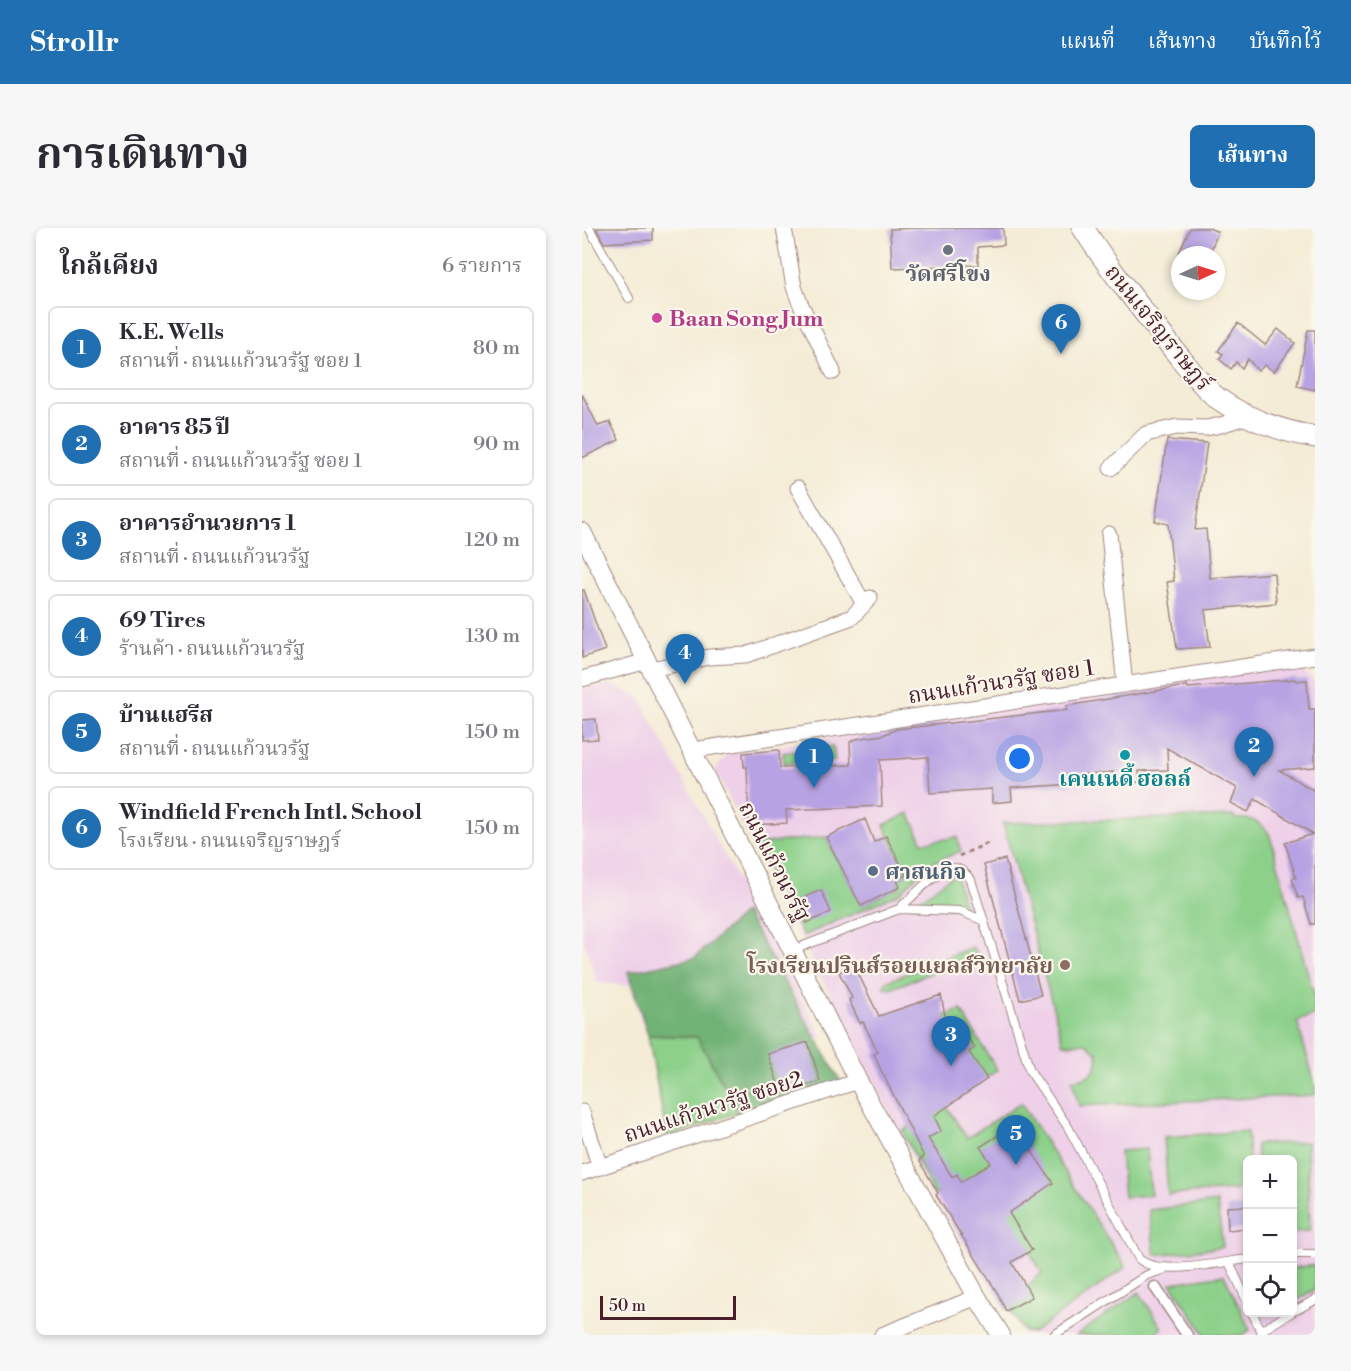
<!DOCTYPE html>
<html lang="th">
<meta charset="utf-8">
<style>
:root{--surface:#fff;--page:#f7f7f7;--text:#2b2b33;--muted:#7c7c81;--line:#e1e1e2;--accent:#1f6fb2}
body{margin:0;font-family:"Libre Bodoni","Noto Serif Thai",serif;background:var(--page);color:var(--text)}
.controls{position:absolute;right:18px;bottom:18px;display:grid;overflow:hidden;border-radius:9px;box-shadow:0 3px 9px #0003}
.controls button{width:54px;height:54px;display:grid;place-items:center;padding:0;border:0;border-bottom:2px solid var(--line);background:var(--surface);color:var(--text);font:30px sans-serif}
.compass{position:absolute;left:589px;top:18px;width:54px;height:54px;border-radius:50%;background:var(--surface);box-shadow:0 3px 9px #0003;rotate:86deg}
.scale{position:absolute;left:18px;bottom:15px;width:136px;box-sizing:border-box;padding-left:6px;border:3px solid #4a1f2b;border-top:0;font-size:16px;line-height:21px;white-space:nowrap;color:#4a1f2b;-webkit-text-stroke:4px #fbf7ec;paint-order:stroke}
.you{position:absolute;left:438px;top:531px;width:21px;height:21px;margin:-15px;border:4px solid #fff;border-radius:50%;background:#1a73e8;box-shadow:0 0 0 9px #1a73e833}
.badge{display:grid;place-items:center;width:39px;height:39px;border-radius:50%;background:var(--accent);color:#fff;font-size:20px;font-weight:700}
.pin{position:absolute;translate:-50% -50px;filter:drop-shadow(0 2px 3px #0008)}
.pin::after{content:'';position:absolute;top:32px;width:21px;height:18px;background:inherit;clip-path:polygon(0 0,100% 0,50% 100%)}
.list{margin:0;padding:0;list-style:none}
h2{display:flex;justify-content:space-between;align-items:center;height:78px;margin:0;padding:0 24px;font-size:26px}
h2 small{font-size:20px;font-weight:400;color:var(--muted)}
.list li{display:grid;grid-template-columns:39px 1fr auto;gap:18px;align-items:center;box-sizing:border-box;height:84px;margin:0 12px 12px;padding:0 12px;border:2px solid var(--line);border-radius:9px}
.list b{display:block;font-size:22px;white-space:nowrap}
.list p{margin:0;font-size:20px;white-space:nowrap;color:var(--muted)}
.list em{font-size:20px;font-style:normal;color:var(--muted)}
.icon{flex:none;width:33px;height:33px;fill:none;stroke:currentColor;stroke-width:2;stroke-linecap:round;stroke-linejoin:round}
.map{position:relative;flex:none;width:733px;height:1107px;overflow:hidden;border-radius:9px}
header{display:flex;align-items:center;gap:36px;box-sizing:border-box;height:84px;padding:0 30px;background:var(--accent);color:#fff}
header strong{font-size:28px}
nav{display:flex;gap:33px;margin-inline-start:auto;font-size:21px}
.intro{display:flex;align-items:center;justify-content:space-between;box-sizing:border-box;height:144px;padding:0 36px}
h1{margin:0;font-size:42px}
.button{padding:15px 27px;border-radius:9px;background:var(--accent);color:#fff;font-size:21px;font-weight:700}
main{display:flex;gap:36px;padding:0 36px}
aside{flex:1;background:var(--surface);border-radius:9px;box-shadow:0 3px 9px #0003}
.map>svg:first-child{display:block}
.built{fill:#eed0e8;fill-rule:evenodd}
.green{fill:#8cd08a;stroke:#6b785a;stroke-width:1.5}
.forest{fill:#71b276;stroke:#5e6850;stroke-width:1.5}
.building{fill:#b7a2e3}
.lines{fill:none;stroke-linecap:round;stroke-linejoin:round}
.service-casing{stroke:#9f8680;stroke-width:10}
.pedestrian-casing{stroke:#9f8680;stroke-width:13}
.minor-casing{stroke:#9f8680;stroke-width:17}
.tertiary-casing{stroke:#9f8680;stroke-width:20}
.secondary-casing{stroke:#9f8680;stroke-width:23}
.path{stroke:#9f8680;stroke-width:3;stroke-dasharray:4.5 4.5;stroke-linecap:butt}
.service{stroke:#fff;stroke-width:8}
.pedestrian{stroke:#fff;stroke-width:10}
.minor{stroke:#fff;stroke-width:15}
.tertiary{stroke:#fff;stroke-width:18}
.secondary{stroke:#fff;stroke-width:21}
.worship-dot{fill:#6b7280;stroke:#fbf7ec;stroke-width:2}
.hotel-dot{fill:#d1479c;stroke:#fbf7ec;stroke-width:2}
.culture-dot{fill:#0f9aa8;stroke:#fbf7ec;stroke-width:2}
.service-dot{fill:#5c6f8a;stroke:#fbf7ec;stroke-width:2}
.education-dot{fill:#8d6e63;stroke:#fbf7ec;stroke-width:2}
.labels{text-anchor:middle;stroke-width:4.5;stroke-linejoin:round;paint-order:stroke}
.worship-label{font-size:22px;font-weight:bold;fill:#5b616d;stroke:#fbf7ec}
.hotel-label{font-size:22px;font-weight:bold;fill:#b23c85;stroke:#fbf7ec;text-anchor:start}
.street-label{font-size:22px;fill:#4a1f2b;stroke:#fbf7ec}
.culture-label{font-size:22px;font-weight:bold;fill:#0d838f;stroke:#fbf7ec}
.service-label{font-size:22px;font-weight:bold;fill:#4e5e75;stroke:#fbf7ec;text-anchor:start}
.education-label{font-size:22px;font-weight:bold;fill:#785e54;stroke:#fbf7ec;text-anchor:end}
</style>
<header>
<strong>Strollr</strong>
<nav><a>แผนที่</a><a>เส้นทาง</a><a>บันทึกไว้</a></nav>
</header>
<div class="intro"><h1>การเดินทาง</h1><a class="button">เส้นทาง</a></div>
<main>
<aside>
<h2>ใกล้เคียง<small>6 รายการ</small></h2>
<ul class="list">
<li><span class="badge">1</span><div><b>K.E. Wells</b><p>สถานที่ · ถนนแก้วนวรัฐ ซอย 1</p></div><em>80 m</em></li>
<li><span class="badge">2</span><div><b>อาคาร 85 ปี</b><p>สถานที่ · ถนนแก้วนวรัฐ ซอย 1</p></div><em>90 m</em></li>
<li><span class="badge">3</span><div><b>อาคารอำนวยการ 1</b><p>สถานที่ · ถนนแก้วนวรัฐ</p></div><em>120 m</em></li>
<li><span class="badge">4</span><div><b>69 Tires</b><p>ร้านค้า · ถนนแก้วนวรัฐ</p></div><em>130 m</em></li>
<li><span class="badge">5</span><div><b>บ้านแฮรีส</b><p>สถานที่ · ถนนแก้วนวรัฐ</p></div><em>150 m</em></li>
<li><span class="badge">6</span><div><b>Windfield French Intl. School</b><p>โรงเรียน · ถนนเจริญราษฎร์</p></div><em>150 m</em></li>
</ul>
</aside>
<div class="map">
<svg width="733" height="1107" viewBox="0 0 733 1107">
<rect width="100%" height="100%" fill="#fbf7ec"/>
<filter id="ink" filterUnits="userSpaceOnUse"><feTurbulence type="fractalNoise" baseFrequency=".0167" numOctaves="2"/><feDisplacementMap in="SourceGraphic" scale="12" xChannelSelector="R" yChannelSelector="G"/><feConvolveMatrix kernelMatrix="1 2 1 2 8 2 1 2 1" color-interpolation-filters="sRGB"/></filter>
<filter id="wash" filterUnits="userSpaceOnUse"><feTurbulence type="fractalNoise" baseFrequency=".008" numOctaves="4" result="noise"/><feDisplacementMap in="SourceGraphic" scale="24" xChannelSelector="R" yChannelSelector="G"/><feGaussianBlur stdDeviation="1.35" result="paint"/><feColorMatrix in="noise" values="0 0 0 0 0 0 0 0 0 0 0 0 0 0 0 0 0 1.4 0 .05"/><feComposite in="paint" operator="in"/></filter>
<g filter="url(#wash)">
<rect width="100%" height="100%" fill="#f4ecd6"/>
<path class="built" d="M710,435l23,18v654h-291l-90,-136 -219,-429 13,-16zM666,932h44v152h-44z
M29,456l28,13 184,341 -178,-6 -15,-47 -33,-2 -15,-49v-245z"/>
<path class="green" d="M251,518l2,15 -51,2 -1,-10z
M327,585l14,30 34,-6 4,14 -34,14 -27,28 -97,43 -47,-92 70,-7 35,69 39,-19 -3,-7 9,-5 -2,-4 1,-1 -21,-45z
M652,588l1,3c16,-1 27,2 35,17l45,163v16l-18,6 18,63v11l-236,11 -7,-26c17,-2 28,-8 25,-27l-11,-10 -23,1 -60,-221z
M373,646l10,34 -53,-3z
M390,719l5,5 -4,4 -83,33 -6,-2 2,-5z
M379,782l36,60 -51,36 21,32 54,-35 105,164 -93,66 -8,-1 -17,-26 34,-34 -61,-100 -46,23 -33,-64 43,-25 -55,-71z
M66,807l49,2 42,75 -72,25z
M665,903l2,28 -2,30 -79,6 -4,-58z
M725,914l3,89 -17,1 -1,-72 -35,-1 -1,-15z
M565,921l4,46 -27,2 -4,-46z
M635,974l6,45 -68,8 -6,-45z
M733,1037v24l-22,14v-35z
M642,1047l26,55 -8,5h-37l-34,-52z
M557,1064l23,36 -10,7h-75z"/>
<path class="forest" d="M163,684l97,172 -103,28 -42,-75 -49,-2 -20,-63 66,-14z"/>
<g id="blocks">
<path class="building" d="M14,0h57v12l-49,3z
M339,0h82l1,17 -26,2v18l-86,3 -2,-39z
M608,0h19l9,4 -9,23h-31z
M656,95l27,22 13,-16 17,14 -21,29 -9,-7 -7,6 -10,-12 -6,9 -6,-6 -5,7 -12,-10 4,-5 -5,-3z
M726,102h7v60l-18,-4z
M0,166l16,32 12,-4 9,18 -37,18z
M585,212l40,3 -12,87 11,-1 4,49 64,-5 2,30 -71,7 5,37 -33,2 -10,-67 7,-1 -6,-57 -13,-3z
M0,362h2l21,60 -23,8z
M714,451v2l11,-1 2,29h6v58l-36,3 36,21v133h-4l-8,-27 -5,1 -6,-19 4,-2 -11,-34 28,-9 -58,-35 -7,13 -17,-9 6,-15 -70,-40 1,22 -29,1 1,11 -27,1v-11l-38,3 1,9 -65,4 1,13 -20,2v-14l-62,4 -2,-36 -48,3 2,46 -96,4 1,13 -38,2 -2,-58h-3l-1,-14 36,-3 1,18 71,-3 -1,-23 6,-3 27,-4 14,-6 170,-19 -1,-4 119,-20 2,-1 1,3z
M14,491l2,20 -16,1v-20z
M283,591l9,23 12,-6 20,39 -9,5 3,7 -39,19 -35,-69z
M423,631l36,136 -21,5 -36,-135z
M239,662l10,22 -24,11 -10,-23z
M272,737l25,51 62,-21 4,21 15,22 5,-4 10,14 -6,4 18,27 -53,37 7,15 -13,7 24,39 5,-3 4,8 30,-19 -11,-16 34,-22 39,58 -44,30 23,37 -20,12 20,35 -26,14 -9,-19 -61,-97 2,-2 -19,-33 5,-3 -44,-89 -6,-14 4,-2 -15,-30 -3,1 -11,-23 3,-2 -13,-26z
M226,814l12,39 -39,12 -13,-39z
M665,978l1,22 -20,2 -1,-23z"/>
</g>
</g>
<g filter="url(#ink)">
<use href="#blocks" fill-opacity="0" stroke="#9f8680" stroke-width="1.5"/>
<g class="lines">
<g class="service-casing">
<path id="service" d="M7,0l40,70
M317,681c12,-11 37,-38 52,-41 9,-1 15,6 20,12l59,191 38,56 71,132c20,18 82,3 109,0
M211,722l106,-41 61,2 24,10
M710,1026h23
M647,1034l19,41
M670,1084l9,19 31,-19
M710,1084l23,-12
M472,1107l93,-60 16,-5"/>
</g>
<g class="pedestrian-casing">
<path id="pedestrian" d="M573,1059l32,48"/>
</g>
<g class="minor-casing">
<path id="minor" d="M202,0l10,59 6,16 33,69
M529,240l35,-34 31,-7 29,1 15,-3 27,-9
M216,260l66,116
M527,306l16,151
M69,441l58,-12 37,-2 106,-38 18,-19
M0,451l65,-18
M111,522l622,-94
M0,884l18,55
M0,945l276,-92
M300,1107l95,-38"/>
</g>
<g class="tertiary-casing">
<path id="tertiary" d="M0,304l276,549 119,216 24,38"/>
</g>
<g class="secondary-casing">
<path id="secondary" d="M501,0c27,42 59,82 91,122 13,16 27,35 43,48 29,21 64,33 98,39"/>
</g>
<path class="path" d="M377,628l29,-13"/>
<use href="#service" class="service"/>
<use href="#pedestrian" class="pedestrian"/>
<use href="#minor" class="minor"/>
<use href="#tertiary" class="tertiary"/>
<use href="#secondary" class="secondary"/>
</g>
</g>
<circle class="worship-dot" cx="366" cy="22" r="6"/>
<circle class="hotel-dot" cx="75" cy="90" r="6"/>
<circle class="culture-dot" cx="543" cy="527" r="6"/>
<circle class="service-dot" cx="291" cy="643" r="6"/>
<circle class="education-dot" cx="483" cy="737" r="6"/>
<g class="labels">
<g class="worship-label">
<text x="366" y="53">วัดศรีโขง</text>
</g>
<g class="hotel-label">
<text x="87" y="98">Baan Song Jum</text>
</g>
<g class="street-label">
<text transform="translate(577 99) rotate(51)" y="8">ถนนเจริญราษฎร์</text>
<text transform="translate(419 453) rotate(-9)" y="8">ถนนแก้วนวรัฐ ซอย 1</text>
<text transform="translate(193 633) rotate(63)" y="8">ถนนแก้วนวรัฐ</text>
<text transform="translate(131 878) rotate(-18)" y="8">ถนนแก้วนวรัฐ ซอย2</text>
</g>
<g class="culture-label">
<text x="543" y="558">เคนเนดี้ ฮอลล์</text>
</g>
<g class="service-label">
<text x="303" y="651">ศาสนกิจ</text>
</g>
<g class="education-label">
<text x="471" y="745">โรงเรียนปรินส์รอยแยลส์วิทยาลัย</text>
</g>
</g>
</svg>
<div class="controls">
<button>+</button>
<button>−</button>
<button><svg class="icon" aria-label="locate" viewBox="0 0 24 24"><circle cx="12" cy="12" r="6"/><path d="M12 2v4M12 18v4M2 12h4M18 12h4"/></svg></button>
</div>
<svg class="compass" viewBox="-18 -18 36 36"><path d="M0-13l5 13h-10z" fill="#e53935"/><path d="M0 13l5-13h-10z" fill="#7c7c81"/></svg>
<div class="scale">50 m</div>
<div class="you"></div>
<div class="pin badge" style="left:232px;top:560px">1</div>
<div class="pin badge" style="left:672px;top:549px">2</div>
<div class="pin badge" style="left:369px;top:838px">3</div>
<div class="pin badge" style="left:103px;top:456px">4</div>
<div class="pin badge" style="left:434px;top:937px">5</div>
<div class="pin badge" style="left:479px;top:126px">6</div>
</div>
</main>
